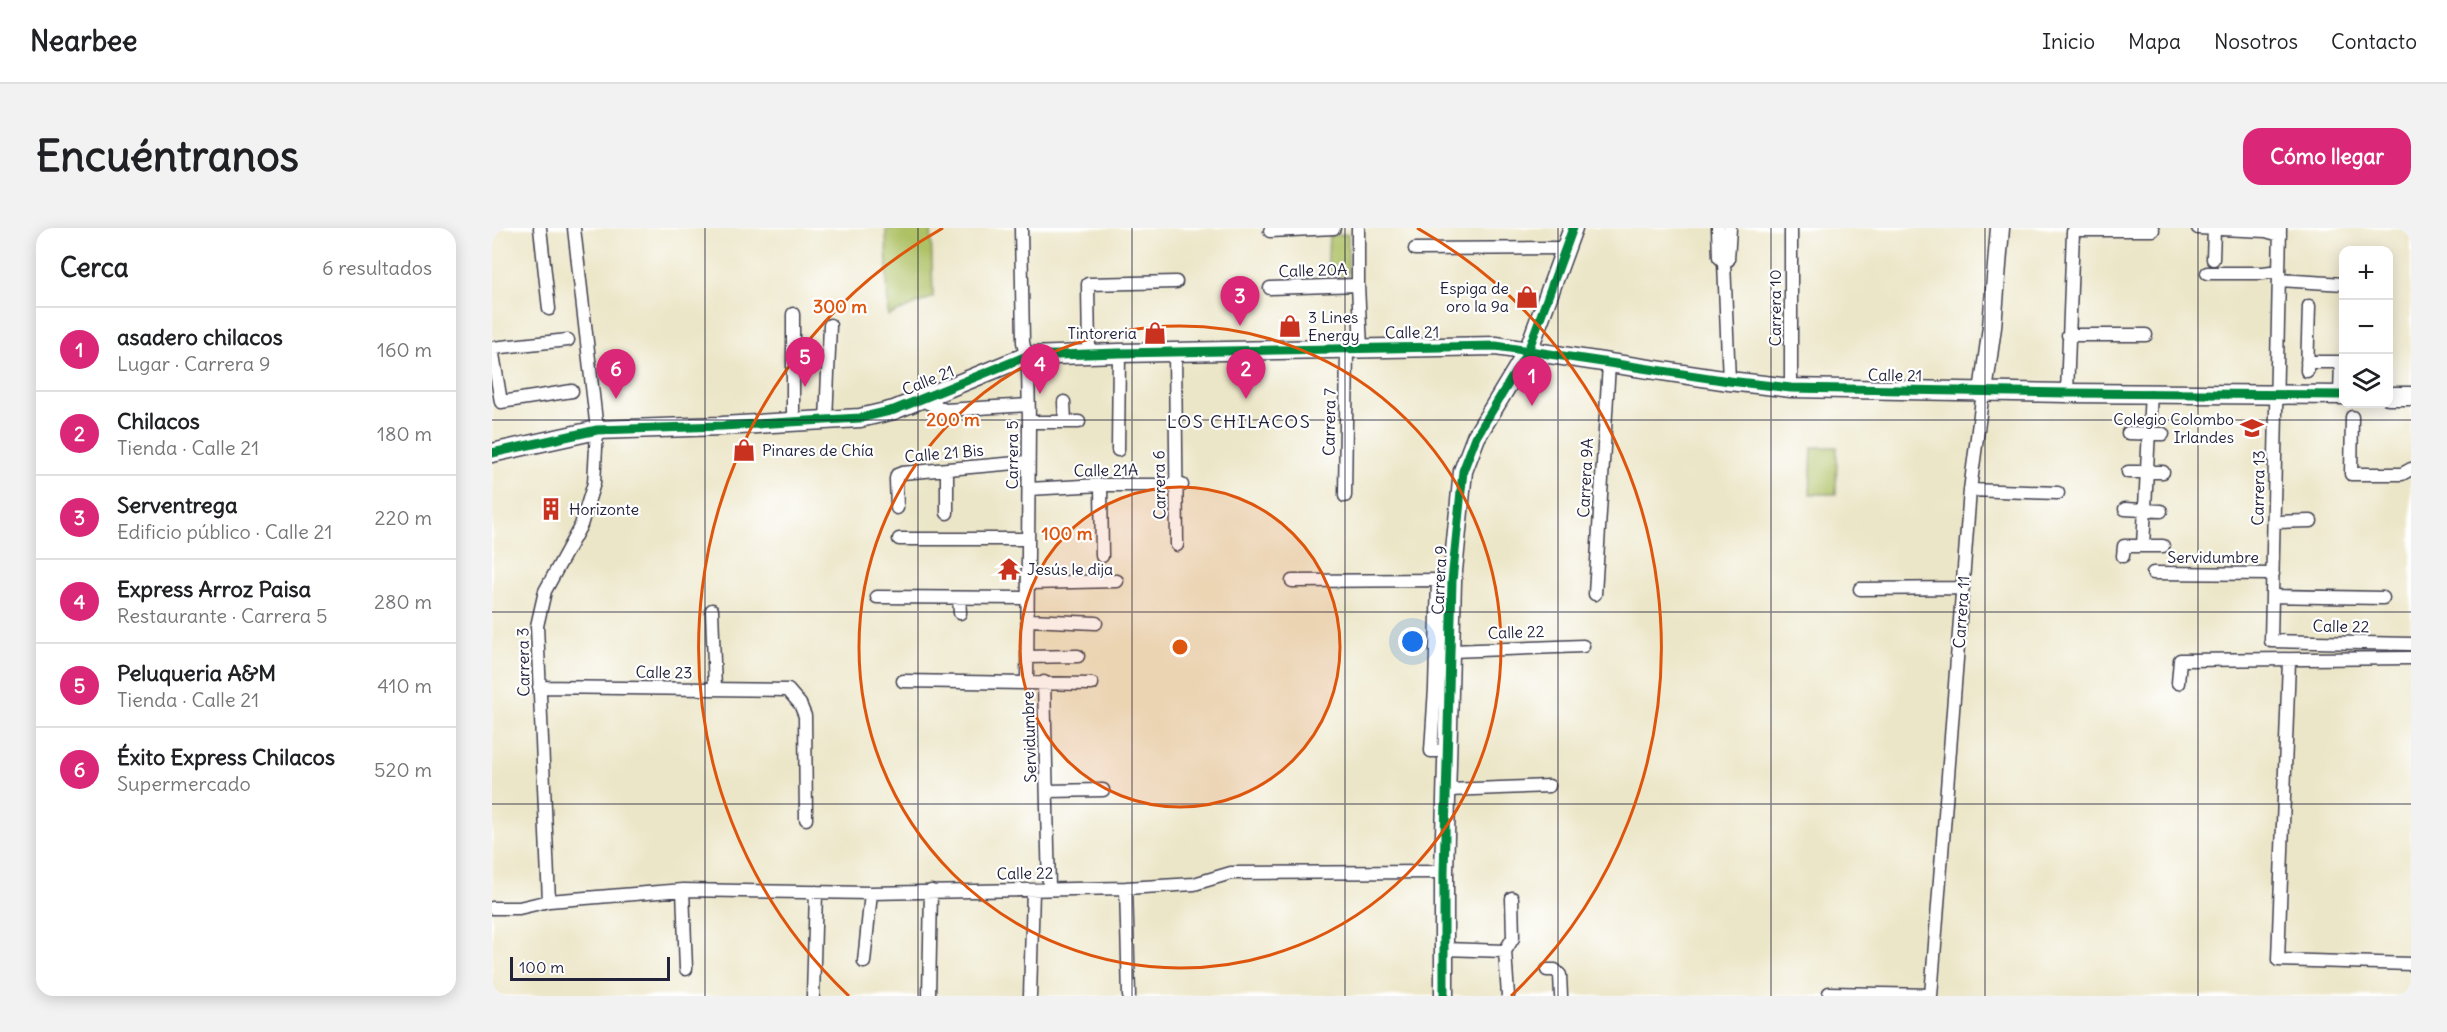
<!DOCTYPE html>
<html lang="es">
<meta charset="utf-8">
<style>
:root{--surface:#fff;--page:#f2f2f2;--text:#202124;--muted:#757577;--line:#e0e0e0;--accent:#db2777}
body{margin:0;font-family:Delius,sans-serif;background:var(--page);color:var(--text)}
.controls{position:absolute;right:18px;top:18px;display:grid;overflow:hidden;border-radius:12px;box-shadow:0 3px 15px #0003}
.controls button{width:54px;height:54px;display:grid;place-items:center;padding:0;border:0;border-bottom:2px solid var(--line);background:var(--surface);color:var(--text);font:30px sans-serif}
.scale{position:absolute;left:18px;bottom:15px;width:160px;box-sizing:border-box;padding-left:6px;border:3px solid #22223b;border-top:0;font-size:16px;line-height:21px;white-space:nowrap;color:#22223b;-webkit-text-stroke:4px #fff;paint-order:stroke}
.you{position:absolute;left:921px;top:414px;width:21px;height:21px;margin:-15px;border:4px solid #fff;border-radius:50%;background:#1a73e8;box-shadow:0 0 0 9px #1a73e833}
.badge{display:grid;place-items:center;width:39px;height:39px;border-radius:50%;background:var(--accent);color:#fff;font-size:20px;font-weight:700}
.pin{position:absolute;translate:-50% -50px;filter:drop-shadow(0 2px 3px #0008)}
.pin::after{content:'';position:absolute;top:32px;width:21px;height:18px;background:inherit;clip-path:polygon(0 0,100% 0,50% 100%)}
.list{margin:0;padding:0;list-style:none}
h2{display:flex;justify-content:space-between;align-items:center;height:78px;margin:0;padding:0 24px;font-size:26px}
h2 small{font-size:20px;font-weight:400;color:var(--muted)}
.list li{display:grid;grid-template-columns:39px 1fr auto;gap:18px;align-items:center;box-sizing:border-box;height:84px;padding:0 24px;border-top:2px solid var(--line)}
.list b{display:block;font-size:22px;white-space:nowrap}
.list p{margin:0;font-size:20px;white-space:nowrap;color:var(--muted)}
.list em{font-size:20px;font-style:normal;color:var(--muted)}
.icon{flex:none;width:33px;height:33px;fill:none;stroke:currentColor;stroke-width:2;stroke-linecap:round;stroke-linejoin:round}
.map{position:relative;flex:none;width:1919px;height:768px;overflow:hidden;border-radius:18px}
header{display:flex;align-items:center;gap:36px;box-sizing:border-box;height:84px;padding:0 30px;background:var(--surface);border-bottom:2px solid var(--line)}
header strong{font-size:28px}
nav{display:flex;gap:33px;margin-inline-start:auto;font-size:21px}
.intro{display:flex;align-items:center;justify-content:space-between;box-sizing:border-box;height:144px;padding:0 36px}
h1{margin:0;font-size:42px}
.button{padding:15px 27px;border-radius:18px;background:var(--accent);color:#fff;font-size:21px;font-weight:700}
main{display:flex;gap:36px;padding:0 36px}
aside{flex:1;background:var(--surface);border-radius:18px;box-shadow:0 3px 15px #0003}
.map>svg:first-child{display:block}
.green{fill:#aec165;stroke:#687250;stroke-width:1.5}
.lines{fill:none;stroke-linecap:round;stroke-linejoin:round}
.street-casing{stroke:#403f50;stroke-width:15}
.secondary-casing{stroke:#403f50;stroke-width:21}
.street{stroke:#fff;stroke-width:12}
.secondary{stroke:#fff;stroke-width:18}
.cycleway-casing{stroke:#fff;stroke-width:13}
.cycleway{stroke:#00873e;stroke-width:9}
.grid{fill:none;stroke:#22223b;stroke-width:1.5;stroke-opacity:0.55}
.ring{fill:none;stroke:#de560e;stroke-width:3}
.labels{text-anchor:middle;stroke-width:4.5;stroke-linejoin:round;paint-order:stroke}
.street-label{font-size:16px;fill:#22223b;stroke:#fff}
.poi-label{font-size:16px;fill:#22223b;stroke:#fff;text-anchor:start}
.neighbourhood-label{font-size:18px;letter-spacing:1.5px;fill:#22223b;stroke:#fff}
.centre{fill:#de560e;stroke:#fff;stroke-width:3}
.ring-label{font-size:18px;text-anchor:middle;font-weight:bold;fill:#de560e;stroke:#fff;stroke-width:4.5;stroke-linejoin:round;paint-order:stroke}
</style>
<header>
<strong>Nearbee</strong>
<nav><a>Inicio</a><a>Mapa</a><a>Nosotros</a><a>Contacto</a></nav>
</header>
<div class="intro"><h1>Encuéntranos</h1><a class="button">Cómo llegar</a></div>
<main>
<aside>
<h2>Cerca<small>6 resultados</small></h2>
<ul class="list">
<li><span class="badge">1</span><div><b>asadero chilacos</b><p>Lugar · Carrera 9</p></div><em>160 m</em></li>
<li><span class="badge">2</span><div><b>Chilacos</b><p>Tienda · Calle 21</p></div><em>180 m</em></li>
<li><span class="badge">3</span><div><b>Serventrega</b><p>Edificio público · Calle 21</p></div><em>220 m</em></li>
<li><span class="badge">4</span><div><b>Express Arroz Paisa</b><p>Restaurante · Carrera 5</p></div><em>280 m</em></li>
<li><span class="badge">5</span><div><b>Peluqueria A&amp;M</b><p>Tienda · Calle 21</p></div><em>410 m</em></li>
<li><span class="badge">6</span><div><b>Éxito Express Chilacos</b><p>Supermercado</p></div><em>520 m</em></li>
</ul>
</aside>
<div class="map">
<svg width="1919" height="768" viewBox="0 0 1919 768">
<rect width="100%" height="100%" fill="#fff"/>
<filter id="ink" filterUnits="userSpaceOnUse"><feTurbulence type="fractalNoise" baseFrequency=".0167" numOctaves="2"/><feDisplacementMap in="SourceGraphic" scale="12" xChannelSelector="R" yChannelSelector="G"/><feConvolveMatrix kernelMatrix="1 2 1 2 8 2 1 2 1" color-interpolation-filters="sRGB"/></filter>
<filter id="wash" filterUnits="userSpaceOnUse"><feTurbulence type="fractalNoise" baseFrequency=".008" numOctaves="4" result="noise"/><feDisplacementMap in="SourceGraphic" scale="24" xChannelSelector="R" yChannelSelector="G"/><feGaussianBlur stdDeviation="1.35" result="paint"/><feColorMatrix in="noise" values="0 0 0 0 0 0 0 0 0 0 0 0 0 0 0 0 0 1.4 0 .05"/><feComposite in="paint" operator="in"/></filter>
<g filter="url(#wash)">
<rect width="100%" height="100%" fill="#ece6c8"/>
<path class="green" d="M394,0h45l2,69 -45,19z
M856,6v42h-21l2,-40z
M1320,219h25l-1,47h-26z"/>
</g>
<g filter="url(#ink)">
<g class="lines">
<g class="street-casing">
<path id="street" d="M48,0l9,81
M529,0l2,114 5,23 1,57 -2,261
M866,0v57l3,63
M1226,0l1,29 5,5 5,119
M1299,0v160
M1706,0l68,3 14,4
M1788,0l-9,413 140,3
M778,3l64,-3
M923,21l153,-1
M1721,31l1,-30
M1232,34l4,-2 2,-32
M1715,45h56l16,-2
M1787,52l65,4
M778,60l88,-3
M301,86v109
M1576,107h78
M0,120l9,54 71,-11
M0,120l76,-8
M683,124l2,193
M597,126l-1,-70 88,-2
M1815,134h37
M1815,143l2,-65
M1575,165l6,-161 4,-2h76
M1848,167l1,-33
M434,169l2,6 17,7 83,-5
M572,174l1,19
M1860,189l-1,57h51l9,-5
M334,193l4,-96
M537,194h50
M1636,205l35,1
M626,222l1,-97
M455,241v44
M1636,244h35
M609,257l1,71
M537,261l72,-4h81
M1478,262l88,3
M853,268l2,-147
M405,280l-1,-29 1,-4 5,-2 126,-11
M1633,281l36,2
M1782,294l37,-1
M407,311h128
M1651,318l8,-154
M1631,328l1,-10h39
M1661,345l120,1
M946,352l-3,108 -4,63h16
M800,353l152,-1
M537,355l88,-2
M1368,361l103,-1
M1103,366l14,-230
M1780,368l111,2
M385,369l150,1
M467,370l1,15
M220,382l3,79
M537,392l67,3
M959,423l132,-5
M535,429l51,-1
M1797,433l-11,299 133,4
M411,453l189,3
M552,454l5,207
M1686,455l2,-23 231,-2
M47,459l249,3 12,14 5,12 1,103
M956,562l101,-4
M555,563l56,-1
M634,660l3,108
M191,662l3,79
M57,673l-12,-275 8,-35 36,-66 13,-42 3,-53 -23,-202
M0,680h27l30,-7 134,-11 188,3 255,-5 68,-4 37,-11 213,-1
M952,721l61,2
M372,734l7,-69
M1055,742h8l5,5 1,21
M1337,765l102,2
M321,768l3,-104
M437,768l2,-105
M538,768l3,-106
M1016,768l-3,-45 8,-13 -1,-40
M1439,768l39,-506 13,-98"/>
</g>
<g class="secondary-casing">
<path id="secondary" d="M1491,164l9,-65 8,-99
M1896,168h23
M0,225l105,-23 125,-4 138,-8 34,-8 133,-54 92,-3 377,-7 233,35 62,7 276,5 277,2
M952,768v-124l8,-291 11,-110 13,-34 52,-86 45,-123"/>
</g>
<use href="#street" class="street"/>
<use href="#secondary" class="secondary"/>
<g class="cycleway-casing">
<path id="cycleway" d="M0,225l105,-23 125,-4 138,-8 34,-8 133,-54 92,-3 377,-7 233,35 62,7 276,5 277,2
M952,768v-124l8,-291 11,-110 13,-34 52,-86 45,-123"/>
</g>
<use href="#cycleway" class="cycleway"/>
</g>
</g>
<path class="grid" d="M213,0v768M426,0v768M640,0v768M853,0v768M1066,0v768M1279,0v768M1493,0v768M1706,0v768M0,192h1919M0,384h1919M0,576h1919"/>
<circle cx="688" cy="419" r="160" fill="#de560e" fill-opacity=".12"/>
<g class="ring">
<circle cx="688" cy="419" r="160"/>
<circle cx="688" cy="419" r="321"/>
<path d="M357 768A481 481 0 0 1 451 0M925 0A481 481 0 0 1 1019 768"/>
</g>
<defs>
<g id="shop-bare" transform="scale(1.8)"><path d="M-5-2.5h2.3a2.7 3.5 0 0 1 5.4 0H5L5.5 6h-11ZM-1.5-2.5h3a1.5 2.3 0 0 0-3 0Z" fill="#c8321e" stroke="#fff" stroke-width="2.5" paint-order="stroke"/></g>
<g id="school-bare" transform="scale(1.8)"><path d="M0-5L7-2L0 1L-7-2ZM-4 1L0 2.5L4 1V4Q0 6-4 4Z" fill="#c8321e" stroke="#fff" stroke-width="2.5" paint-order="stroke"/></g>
<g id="building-bare" transform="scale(1.8)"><path d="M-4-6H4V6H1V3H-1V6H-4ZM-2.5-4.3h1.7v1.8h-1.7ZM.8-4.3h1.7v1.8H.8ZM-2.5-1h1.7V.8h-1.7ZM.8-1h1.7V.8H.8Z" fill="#c8321e" stroke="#fff" stroke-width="2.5" paint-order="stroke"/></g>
<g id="temple-bare" transform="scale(1.8)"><path d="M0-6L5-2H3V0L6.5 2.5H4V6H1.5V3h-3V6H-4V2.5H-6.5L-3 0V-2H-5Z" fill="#c8321e" stroke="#fff" stroke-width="2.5" paint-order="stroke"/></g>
</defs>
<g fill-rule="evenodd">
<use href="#shop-bare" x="1035" y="69"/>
<use href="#shop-bare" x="798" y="98"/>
<use href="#shop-bare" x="663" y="105"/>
<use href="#school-bare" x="1760" y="200"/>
<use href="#shop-bare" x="252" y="222"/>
<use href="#building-bare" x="59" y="281"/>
<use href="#temple-bare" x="517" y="341"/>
</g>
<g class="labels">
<g class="street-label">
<text transform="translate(821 42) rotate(-2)" y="6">Calle 20A</text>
<text transform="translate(1283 80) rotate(-90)" y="6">Carrera 10</text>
<text transform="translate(920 104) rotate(-1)" y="6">Calle 21</text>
<text transform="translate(1403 147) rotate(1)" y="6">Calle 21</text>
<text transform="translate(436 152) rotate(-22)" y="6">Calle 21</text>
<text transform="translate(837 194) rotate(-89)" y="6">Carrera 7</text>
<text transform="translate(452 225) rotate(-5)" y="6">Calle 21 Bis</text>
<text transform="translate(520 227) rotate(-90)" y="6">Carrera 5</text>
<text transform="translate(614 242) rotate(-1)" y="6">Calle 21A</text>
<text transform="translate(1093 250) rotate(-87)" y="6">Carrera 9A</text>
<text transform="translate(667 257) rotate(-91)" y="6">Carrera 6</text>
<text transform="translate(1766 260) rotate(-89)" y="6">Carrera 13</text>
<text x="1721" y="335">Servidumbre</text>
<text transform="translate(947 352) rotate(-87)" y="6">Carrera 9</text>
<text transform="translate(1469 384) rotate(-86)" y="6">Carrera 11</text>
<text transform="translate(1849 398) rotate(1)" y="6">Calle 22</text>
<text transform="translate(1024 404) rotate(-2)" y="6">Calle 22</text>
<text transform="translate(31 434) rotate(-91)" y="6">Carrera 3</text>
<text transform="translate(172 444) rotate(1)" y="6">Calle 23</text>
<text transform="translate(537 509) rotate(-92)" y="6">Servidumbre</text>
<text transform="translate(533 645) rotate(-1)" y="6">Calle 22</text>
</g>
<g class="poi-label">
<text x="1017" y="66" text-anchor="end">Espiga de<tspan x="1017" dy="18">oro la 9a</tspan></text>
<text x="816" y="95">3 Lines<tspan x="816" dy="18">Energy</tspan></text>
<text x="645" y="111" text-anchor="end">Tintoreria</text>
<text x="1742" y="197" text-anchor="end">Colegio Colombo<tspan x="1742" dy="18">Irlandes</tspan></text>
<text x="270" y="228">Pinares de Chía</text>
<text x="77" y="287">Horizonte</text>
<text x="535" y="347">Jesús le dija</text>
</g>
<g class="neighbourhood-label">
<text x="747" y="200">LOS CHILACOS</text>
</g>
</g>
<circle cx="688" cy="419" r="9" class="centre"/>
<g class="ring-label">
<text x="348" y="85">300 m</text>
<text x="461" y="198">200 m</text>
<text x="575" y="312">100 m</text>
</g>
</svg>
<div class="controls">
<button>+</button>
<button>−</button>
<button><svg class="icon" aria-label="layers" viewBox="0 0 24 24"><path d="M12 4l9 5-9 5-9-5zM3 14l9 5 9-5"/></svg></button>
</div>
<div class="scale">100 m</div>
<div class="you"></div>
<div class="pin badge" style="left:1040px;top:178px">1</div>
<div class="pin badge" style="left:754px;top:171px">2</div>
<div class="pin badge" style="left:748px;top:98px">3</div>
<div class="pin badge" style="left:548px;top:166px">4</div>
<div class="pin badge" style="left:313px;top:159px">5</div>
<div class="pin badge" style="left:124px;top:171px">6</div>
</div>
</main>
